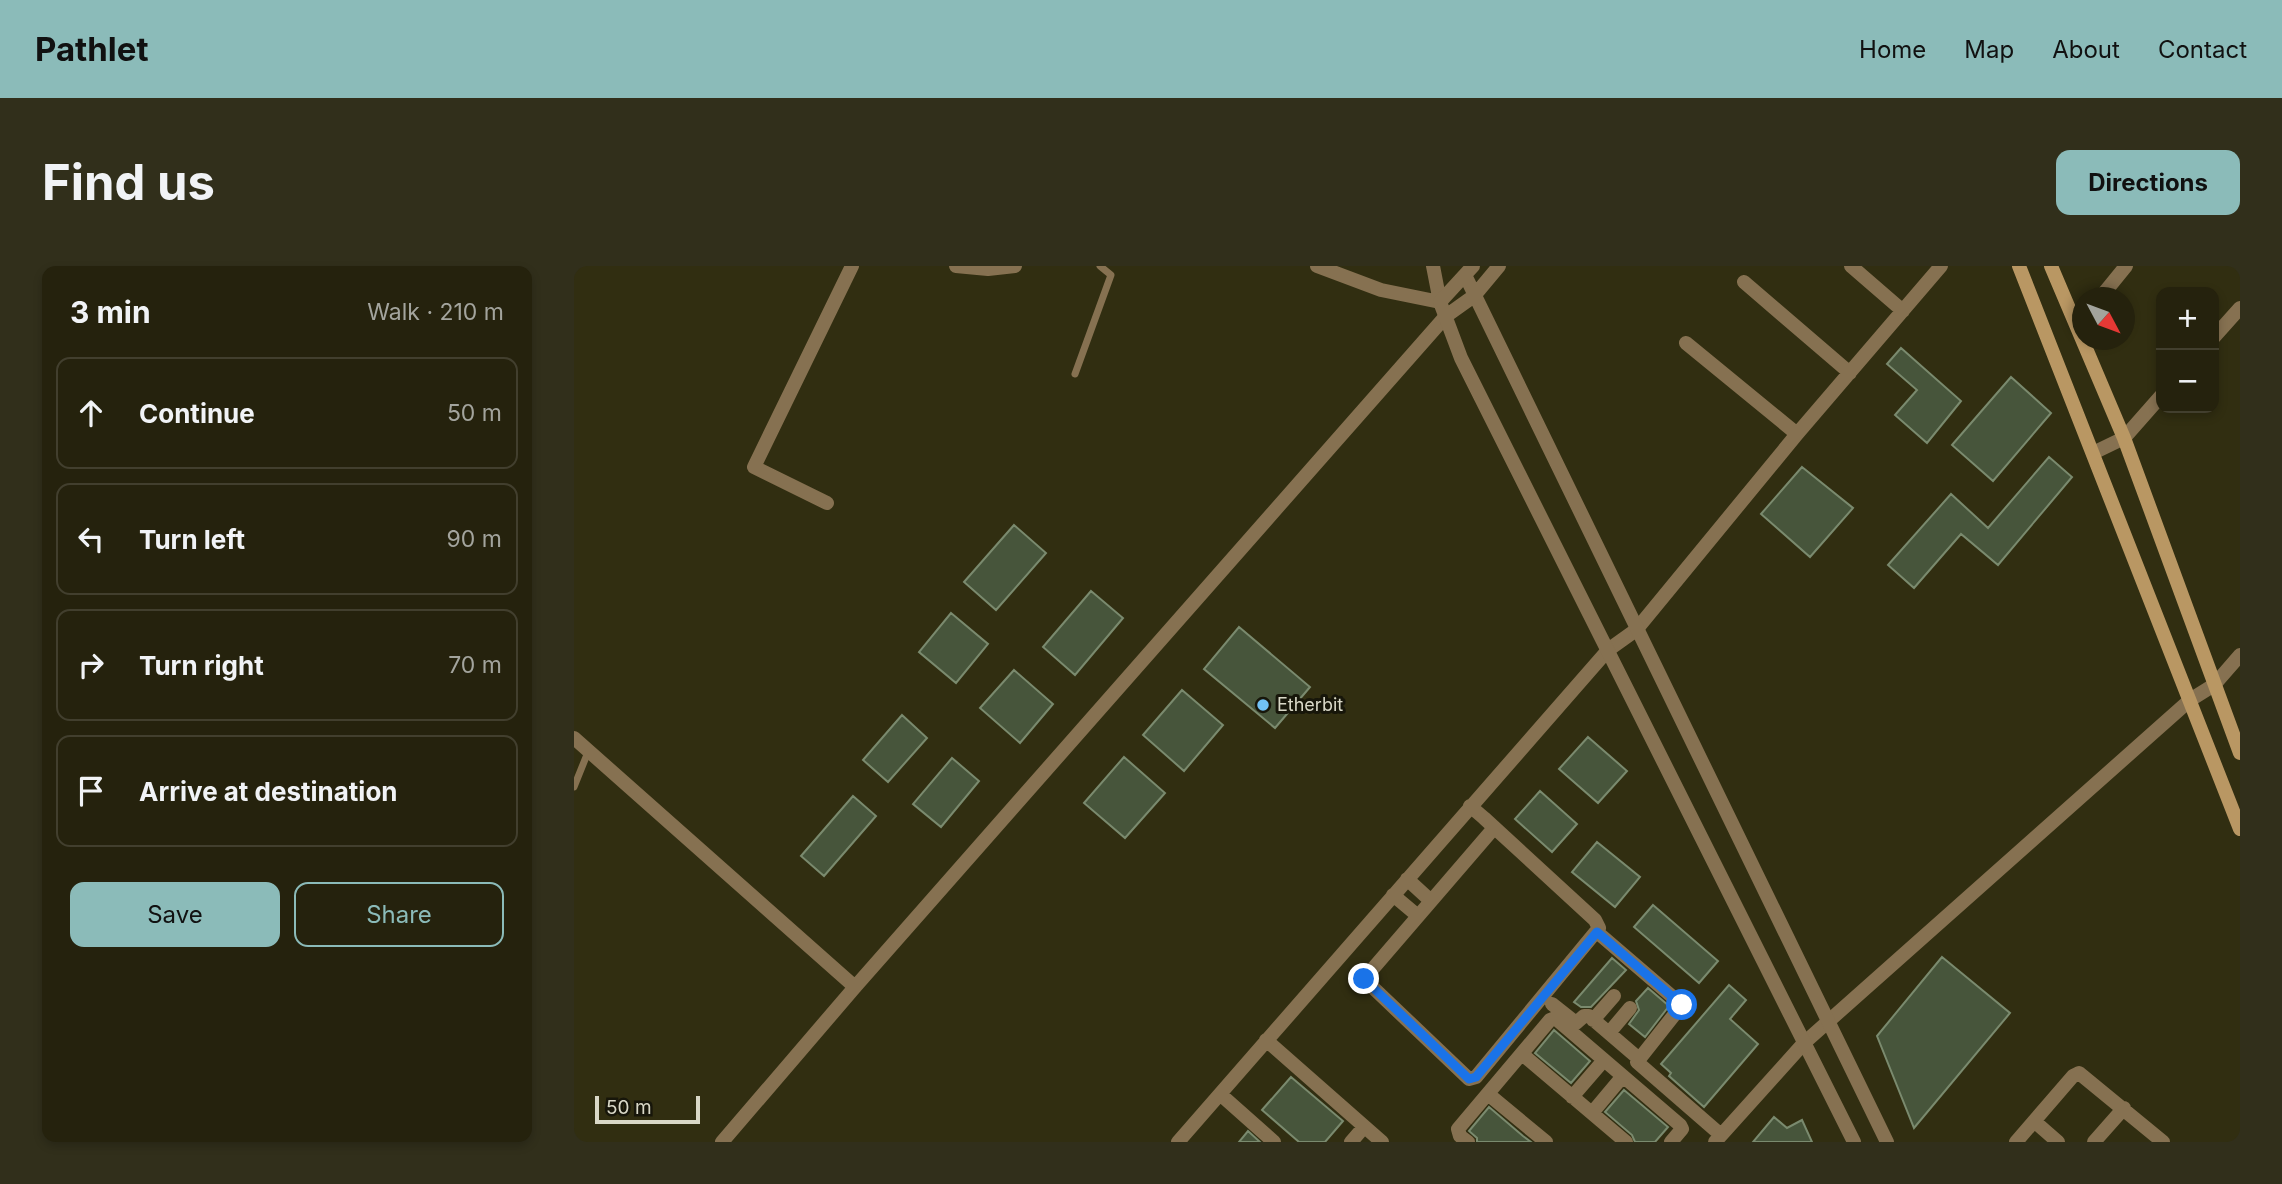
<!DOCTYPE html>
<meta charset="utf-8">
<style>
:root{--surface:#25220d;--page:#312f1b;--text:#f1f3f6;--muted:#a3a49d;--line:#423f2e;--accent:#8bbbb9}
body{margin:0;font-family:Inter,sans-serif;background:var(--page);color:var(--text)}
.controls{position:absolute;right:21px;top:21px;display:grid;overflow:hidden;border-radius:14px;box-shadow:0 4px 10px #0003}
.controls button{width:63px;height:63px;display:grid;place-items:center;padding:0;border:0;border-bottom:2px solid var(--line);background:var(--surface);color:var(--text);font:35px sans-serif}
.compass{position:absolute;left:1498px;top:21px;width:63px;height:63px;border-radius:50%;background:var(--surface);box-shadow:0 4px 10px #0003;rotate:131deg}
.scale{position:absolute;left:21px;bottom:18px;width:105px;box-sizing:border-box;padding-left:7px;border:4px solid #d9d8c7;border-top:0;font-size:19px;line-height:24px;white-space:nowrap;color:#d9d8c7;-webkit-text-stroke:5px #17160a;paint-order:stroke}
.stop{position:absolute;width:21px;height:21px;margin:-16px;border:5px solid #1a73e8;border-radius:50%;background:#fff}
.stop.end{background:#1a73e8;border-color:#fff;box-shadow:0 2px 7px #0008}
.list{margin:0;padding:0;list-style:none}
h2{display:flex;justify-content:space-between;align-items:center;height:91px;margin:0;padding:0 28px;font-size:30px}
h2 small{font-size:23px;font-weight:400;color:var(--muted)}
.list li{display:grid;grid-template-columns:46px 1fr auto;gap:21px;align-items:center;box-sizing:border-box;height:112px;margin:0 14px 14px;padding:0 14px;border:2px solid var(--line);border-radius:14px}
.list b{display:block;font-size:26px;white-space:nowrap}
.list em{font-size:23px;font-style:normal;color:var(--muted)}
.actions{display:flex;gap:14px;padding:21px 28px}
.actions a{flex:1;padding:16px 0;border:2px solid var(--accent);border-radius:14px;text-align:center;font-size:24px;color:var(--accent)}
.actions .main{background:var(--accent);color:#111}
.icon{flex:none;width:38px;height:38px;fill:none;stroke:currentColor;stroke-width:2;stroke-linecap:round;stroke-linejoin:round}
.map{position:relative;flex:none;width:1666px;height:876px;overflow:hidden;border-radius:14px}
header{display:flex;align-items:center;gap:42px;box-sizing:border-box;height:98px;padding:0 35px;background:var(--accent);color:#111}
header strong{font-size:33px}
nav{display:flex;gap:38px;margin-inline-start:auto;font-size:24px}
.intro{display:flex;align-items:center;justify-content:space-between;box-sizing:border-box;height:168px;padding:0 42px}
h1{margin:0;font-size:49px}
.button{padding:18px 32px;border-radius:14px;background:var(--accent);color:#111;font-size:24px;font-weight:700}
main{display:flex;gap:42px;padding:0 42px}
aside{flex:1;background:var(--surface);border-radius:14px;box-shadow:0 4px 10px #0003}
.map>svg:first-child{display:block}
.building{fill:#47553b;stroke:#7a8a6e;stroke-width:2}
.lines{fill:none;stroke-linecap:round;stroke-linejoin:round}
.service{stroke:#867151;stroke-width:7}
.minor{stroke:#867151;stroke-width:14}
.tertiary{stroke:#867151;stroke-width:14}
.secondary{stroke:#b99763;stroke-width:14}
.route{stroke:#1a73e8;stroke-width:9}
.poi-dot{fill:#71c1f5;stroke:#17160a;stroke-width:2.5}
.labels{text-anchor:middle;stroke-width:6;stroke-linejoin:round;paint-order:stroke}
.poi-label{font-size:18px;fill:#d9d8c7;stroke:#17160a;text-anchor:start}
</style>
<header>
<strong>Pathlet</strong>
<nav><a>Home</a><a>Map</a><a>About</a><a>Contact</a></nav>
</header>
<div class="intro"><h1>Find us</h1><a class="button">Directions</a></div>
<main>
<aside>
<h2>3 min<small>Walk · 210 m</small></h2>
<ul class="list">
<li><svg class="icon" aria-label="ahead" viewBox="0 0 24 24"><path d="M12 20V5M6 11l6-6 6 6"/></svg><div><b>Continue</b></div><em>50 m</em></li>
<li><svg class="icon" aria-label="left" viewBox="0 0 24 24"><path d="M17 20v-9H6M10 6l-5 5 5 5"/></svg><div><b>Turn left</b></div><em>90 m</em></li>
<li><svg class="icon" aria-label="right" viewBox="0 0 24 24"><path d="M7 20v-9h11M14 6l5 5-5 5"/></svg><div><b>Turn right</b></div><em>70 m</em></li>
<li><svg class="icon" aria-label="arrive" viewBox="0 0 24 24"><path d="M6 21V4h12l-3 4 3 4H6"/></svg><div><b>Arrive at destination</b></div></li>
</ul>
<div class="actions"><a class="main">Save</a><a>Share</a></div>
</aside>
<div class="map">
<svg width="1666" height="876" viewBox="0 0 1666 876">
<rect width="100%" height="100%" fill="#312e11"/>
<path class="building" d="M1327,82l60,53 -34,42 -32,-28 22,-25 -30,-26z
M1437,111l40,36 -58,68 -41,-36z
M1475,191l23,20 -74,88 -37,-31 -47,54 -26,-23 63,-71 37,34z
M1228,201l51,41 -43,49 -49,-43z
M440,259l32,28 -50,57 -32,-28z
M517,325l32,27 -48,57 -32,-28z
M377,347l37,31 -32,39 -37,-31z
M665,361l71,60 -35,41 -71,-59z
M440,404l39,34 -33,39 -40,-35z
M608,424l41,35 -39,46 -41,-36z
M328,449l25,23 -39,44 -25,-22z
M1014,471l39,34 -29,32 -39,-34z
M550,491l41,36 -40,45 -41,-35z
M378,492l27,23 -38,46 -28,-23z
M966,525l37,33 -25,28 -37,-33z
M279,530l23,20 -52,60 -23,-20z
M1023,576l43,35 -25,30 -43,-35z
M1079,639l65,56 -19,22 -65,-56z
M1368,691l68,56 -96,115 -37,-92z
M1038,692l14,12 -35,37h-10l-7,-5z
M1155,719l17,15 -16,19 28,25 -54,63 -35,-31 2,-3 -10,-9z
M1074,722l21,18 -24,31 -16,-13 10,-14 -3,-9z
M980,764l36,31 -19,22 -36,-30z
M717,811l52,44 -18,21h-26l-37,-32z
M1050,824l44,37 -13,15h-20l-3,-7 -27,-23z
M915,841l34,29 8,6h-54v-4l-8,-7z
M1200,851l13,11 15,-8 10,22h-59z
M674,865l12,11h-21z"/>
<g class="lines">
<path class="service" d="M501,108l36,-99 -11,-9
M0,521l14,-35"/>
<path class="minor" d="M743,0l64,24 59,12 -7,-36
M1277,0l52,45
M1170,16l106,91
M1526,32l26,-32
M1640,71l26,-29
M1112,77l111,91
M1519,187l31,-15 37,-42
M253,237l-73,-36 98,-201
M0,472l281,249
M896,540l14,12 111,102 4,8 -123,149 -7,2 -105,-100 130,-151
M833,613l24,22
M819,629l25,21
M1023,666l85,73 -45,57 84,73
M978,738l24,19 8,-7h5l49,42
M1019,754l21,-24
M1035,767l21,-25
M692,774l116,102
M948,788l104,88
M646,828l54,48
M914,828l58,48
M998,831l32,-37
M1018,847l31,-37
M1460,855l24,21
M148,876l133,-155 591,-671
M604,876l430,-492 28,-20 161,-196 144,-168
M777,876l13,-15
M894,876l-8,-6 -2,-7 92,-109 5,-2 125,107 2,4 -11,13
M1141,876l89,-99 386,-343 24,-15 26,-30
M1442,876l57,-66 6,-3 84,69
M1520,876l30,-34"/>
<path class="tertiary" d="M382,0l32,3 27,-3
M899,0l-33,36 21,56 393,784
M891,9l422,867
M872,50l28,-20 25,-30"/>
<path class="secondary" d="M1445,0l221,563
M1477,0l73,172 116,315"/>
</g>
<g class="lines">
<path class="route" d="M790,713l105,100 7,-2 121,-145 85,73"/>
</g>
<circle class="poi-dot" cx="689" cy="439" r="7"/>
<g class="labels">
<g class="poi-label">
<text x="703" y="445">Etherbit</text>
</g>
</g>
</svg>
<div class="controls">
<button>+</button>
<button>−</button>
</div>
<svg class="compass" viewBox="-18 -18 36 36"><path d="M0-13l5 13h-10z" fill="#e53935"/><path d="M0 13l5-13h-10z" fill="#a3a49d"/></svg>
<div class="scale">50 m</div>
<div class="stop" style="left:1108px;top:739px"></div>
<div class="stop end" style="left:790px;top:713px"></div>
</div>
</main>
